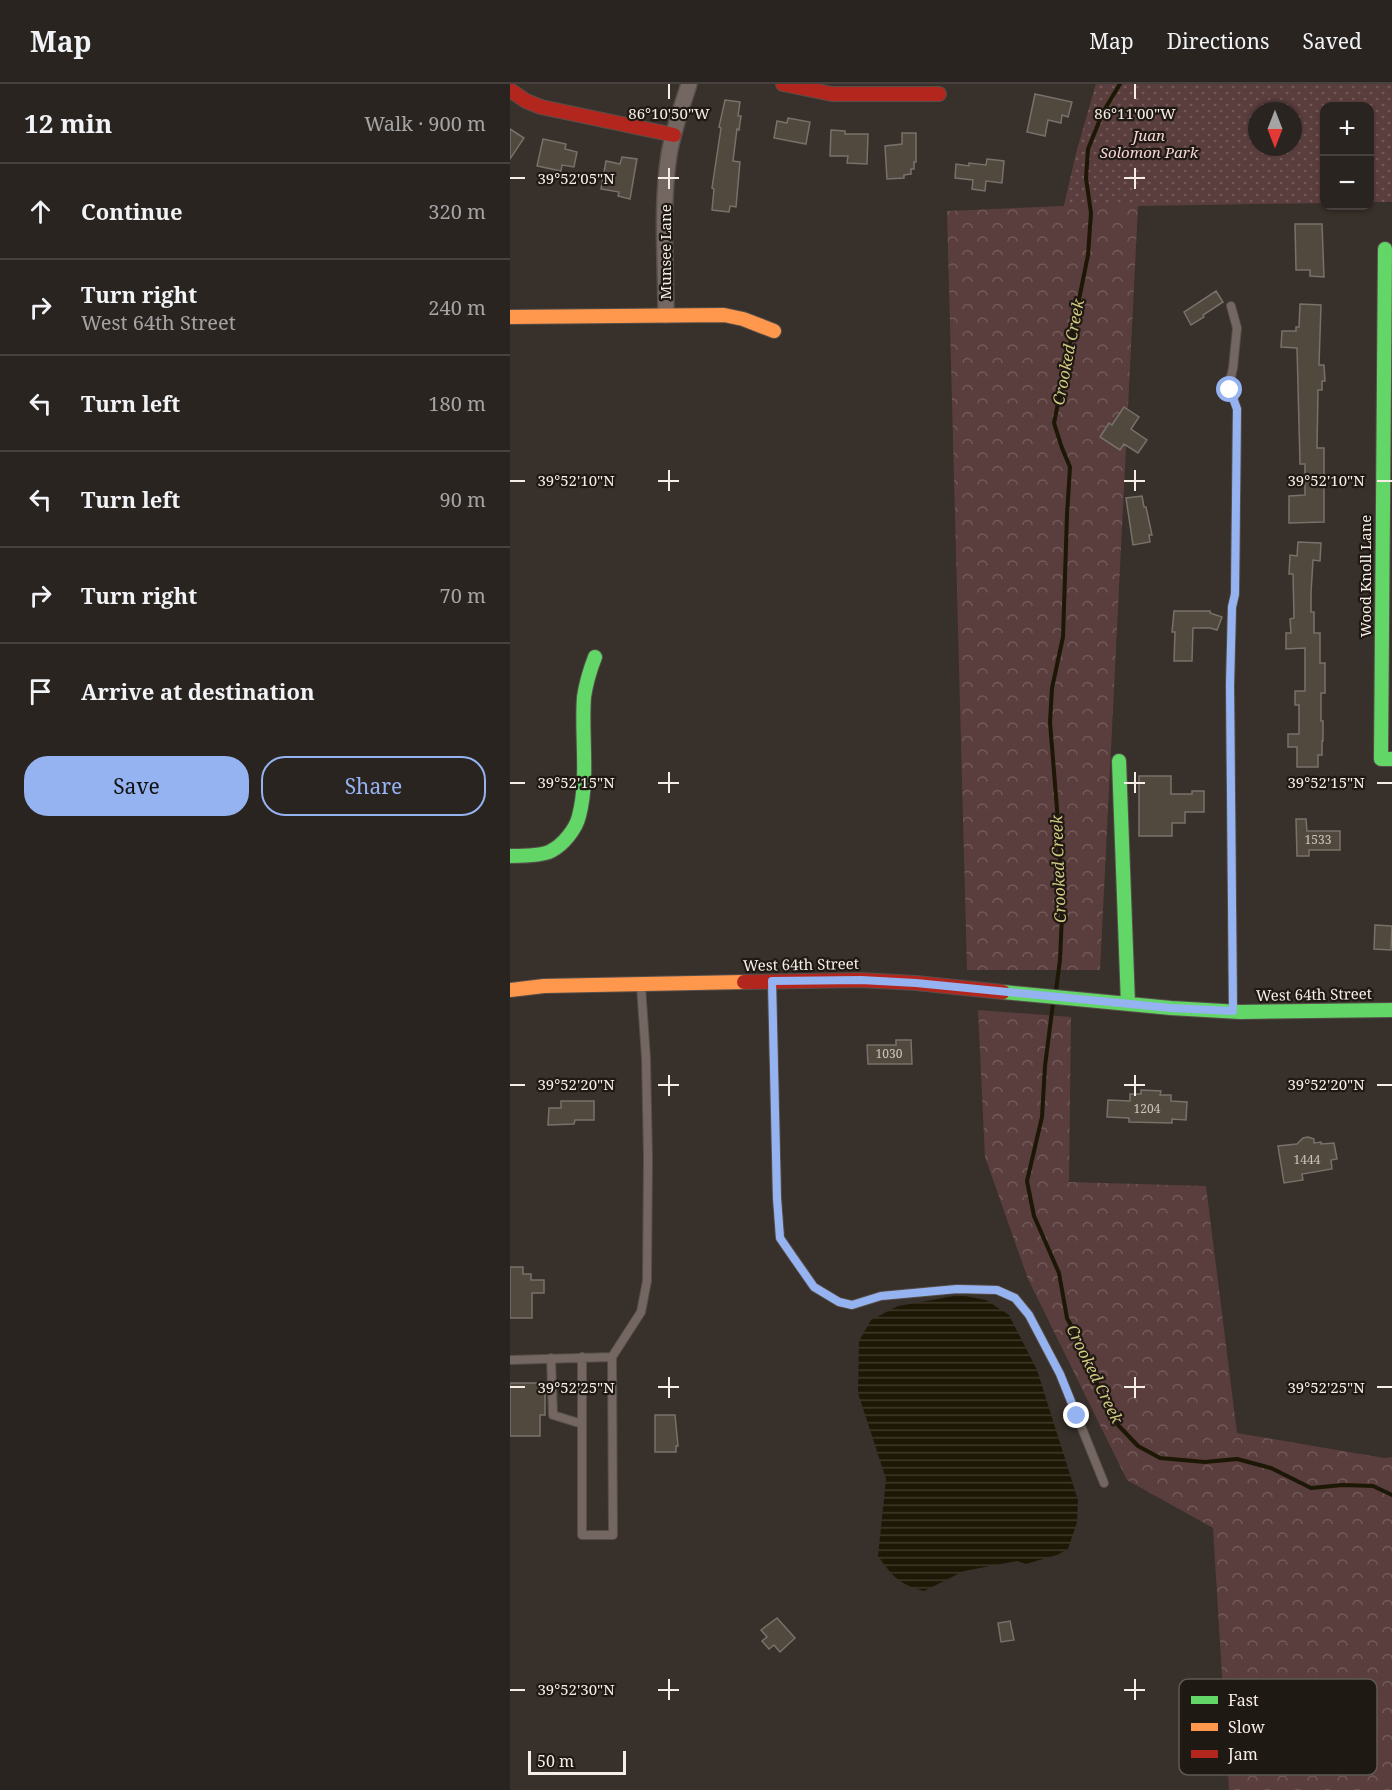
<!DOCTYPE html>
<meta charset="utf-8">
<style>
:root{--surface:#2a2420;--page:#36302d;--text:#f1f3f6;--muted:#a5a4a5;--line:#46413e;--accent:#95b2f1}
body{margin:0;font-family:"Noto Serif",serif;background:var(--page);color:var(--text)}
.controls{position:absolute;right:18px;top:18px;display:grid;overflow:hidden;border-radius:12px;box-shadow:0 2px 4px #0004}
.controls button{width:54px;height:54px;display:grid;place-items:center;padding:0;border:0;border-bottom:2px solid var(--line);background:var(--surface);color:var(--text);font:30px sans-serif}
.compass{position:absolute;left:738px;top:18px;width:54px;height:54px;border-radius:50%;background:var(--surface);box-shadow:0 2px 4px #0004;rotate:180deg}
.scale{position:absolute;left:18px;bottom:15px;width:98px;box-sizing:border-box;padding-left:6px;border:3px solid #f6ede6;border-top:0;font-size:16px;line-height:21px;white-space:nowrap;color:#f6ede6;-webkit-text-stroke:4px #1f1914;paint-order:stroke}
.stop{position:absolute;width:18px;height:18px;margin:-14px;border:4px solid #95b2f1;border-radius:50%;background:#fff}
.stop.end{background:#95b2f1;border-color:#fff;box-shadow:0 2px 6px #0008}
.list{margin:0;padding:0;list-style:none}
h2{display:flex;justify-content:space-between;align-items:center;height:78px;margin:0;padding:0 24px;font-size:26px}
h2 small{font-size:20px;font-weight:400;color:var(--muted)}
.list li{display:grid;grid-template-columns:39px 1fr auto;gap:18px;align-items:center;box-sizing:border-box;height:96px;padding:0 24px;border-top:2px solid var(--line)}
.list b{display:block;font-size:22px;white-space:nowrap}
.list p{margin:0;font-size:20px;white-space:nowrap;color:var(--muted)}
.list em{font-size:20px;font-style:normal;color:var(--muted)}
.actions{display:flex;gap:12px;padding:18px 24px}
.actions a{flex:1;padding:14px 0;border:2px solid var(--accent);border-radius:24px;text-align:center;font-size:21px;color:var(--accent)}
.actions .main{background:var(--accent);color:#111}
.icon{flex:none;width:33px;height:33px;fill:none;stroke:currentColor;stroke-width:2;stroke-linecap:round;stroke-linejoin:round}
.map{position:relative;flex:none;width:882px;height:1706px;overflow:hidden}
header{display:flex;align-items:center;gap:36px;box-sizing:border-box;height:84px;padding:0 30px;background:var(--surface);border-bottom:2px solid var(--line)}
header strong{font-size:28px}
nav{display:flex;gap:33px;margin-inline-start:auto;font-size:21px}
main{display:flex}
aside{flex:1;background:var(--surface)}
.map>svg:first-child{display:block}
.forest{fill:url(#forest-crowns);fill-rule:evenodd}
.park{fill:url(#park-dots);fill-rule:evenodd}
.water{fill:url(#water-rules)}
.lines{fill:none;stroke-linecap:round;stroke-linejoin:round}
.stream{stroke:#1d1805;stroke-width:4}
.building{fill:#51493e;stroke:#77716b;stroke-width:1.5}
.lane-casing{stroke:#564e49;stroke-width:10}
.street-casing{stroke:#564e49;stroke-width:18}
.fast-casing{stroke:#564e49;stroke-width:16}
.slow-casing{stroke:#564e49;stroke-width:16}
.jam-casing{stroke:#564e49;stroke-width:16}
.lane{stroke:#746762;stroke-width:8}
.street{stroke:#746762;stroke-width:15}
.fast{stroke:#63d668;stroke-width:14}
.slow{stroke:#ff974d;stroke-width:14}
.jam{stroke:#b3261e;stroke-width:14}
.route{stroke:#95b2f1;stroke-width:8}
.ticks{fill:none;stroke:#f6ede6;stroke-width:2}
.labels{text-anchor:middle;stroke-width:4.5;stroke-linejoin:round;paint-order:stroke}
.number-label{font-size:12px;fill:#cdc4bc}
.park-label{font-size:15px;font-style:italic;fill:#f6d5d5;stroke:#1f1914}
.street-label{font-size:15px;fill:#f6ede6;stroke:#1f1914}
.water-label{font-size:16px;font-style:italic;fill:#d4c980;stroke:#1f1914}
.key{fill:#1f1914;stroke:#605953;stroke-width:1.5}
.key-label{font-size:16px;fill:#f6ede6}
.ticks-label{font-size:15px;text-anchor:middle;fill:#f6ede6;stroke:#1f1914;stroke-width:4.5;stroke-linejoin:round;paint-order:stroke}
</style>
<header>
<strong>Map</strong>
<nav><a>Map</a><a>Directions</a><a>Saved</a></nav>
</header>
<main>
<aside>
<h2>12 min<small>Walk · 900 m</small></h2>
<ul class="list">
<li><svg class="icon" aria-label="ahead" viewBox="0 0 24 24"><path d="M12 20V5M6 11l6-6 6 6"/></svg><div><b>Continue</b></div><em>320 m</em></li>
<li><svg class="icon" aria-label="right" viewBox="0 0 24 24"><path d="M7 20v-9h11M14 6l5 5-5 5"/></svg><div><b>Turn right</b><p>West 64th Street</p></div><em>240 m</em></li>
<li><svg class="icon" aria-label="left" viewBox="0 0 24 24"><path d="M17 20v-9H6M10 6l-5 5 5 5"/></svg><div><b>Turn left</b></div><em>180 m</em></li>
<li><svg class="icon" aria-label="left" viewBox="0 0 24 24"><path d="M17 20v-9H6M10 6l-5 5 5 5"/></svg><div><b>Turn left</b></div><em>90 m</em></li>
<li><svg class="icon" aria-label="right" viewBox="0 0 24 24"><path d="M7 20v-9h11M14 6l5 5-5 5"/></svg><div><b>Turn right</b></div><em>70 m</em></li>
<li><svg class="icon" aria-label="arrive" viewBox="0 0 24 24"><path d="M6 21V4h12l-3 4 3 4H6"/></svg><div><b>Arrive at destination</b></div></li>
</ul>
<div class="actions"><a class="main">Save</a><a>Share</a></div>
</aside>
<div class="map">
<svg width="882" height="1706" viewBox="0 0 882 1706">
<defs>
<pattern id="forest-crowns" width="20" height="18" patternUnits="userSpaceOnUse" patternTransform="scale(1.5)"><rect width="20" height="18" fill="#5a3e3d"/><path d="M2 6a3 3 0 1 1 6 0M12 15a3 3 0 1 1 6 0" fill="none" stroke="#725a59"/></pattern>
<pattern id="park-dots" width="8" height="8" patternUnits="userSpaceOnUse" patternTransform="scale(1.5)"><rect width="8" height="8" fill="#5a3e3d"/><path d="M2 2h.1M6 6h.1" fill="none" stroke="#725a59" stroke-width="1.8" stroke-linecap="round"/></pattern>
<pattern id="water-rules" width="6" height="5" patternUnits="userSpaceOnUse" patternTransform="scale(1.5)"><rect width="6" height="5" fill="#1d1805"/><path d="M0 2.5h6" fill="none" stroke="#3e3a29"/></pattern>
</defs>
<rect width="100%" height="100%" fill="#38302a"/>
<path class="forest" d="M586,0h296v118h-22v-96h-46v97l-186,3 -38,764h-133l-20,-759 117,-5 12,-52zM747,27h36v36h-36z
M468,926l93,7 -2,165 137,4 31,247 147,25 8,-1v333h-163l-16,-262 -86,-48 -99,-201 -43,-122z"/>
<path class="park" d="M586,0h296v118h-22v-96h-46v97l-260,3 12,-52zM747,27h36v36h-36z"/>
<path class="water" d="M450,1211l26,5 23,15 28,55 41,130 -1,22 -9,27 -11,6 -31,9 -9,-3 -53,10 -40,20c-25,-7 -31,-14 -46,-35l8,-77 -28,-86 1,-52 12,-21 27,-14z"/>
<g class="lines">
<path class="stream" d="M546,906l4,-30 2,-45 -3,-81 -9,-112 2,-34 11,-51 4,-122 3,-48 -8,-19 -8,-25 34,-168 3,-42 -5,-35 2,-29 15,-37 17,-28
M543,919l-8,63 -3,51 -15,64 7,35 25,57 8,45 14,26 21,52 16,29 20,21 22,12 45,4 32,-3 34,9 40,20 32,-3 30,1 19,9"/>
</g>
<path class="building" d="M525,10l37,8 -4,15 -6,-2 -1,8 -13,-3 -3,16 -18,-4z
M215,16l15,2 -2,14h3l-2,14 -2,-1 -4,32 7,1 -4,45 -6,-1 -1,6 -17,-2 2,-21 -2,-1 9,-60 -2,-1z
M278,34l22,4 -4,22 -32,-6 3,-17 10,2z
M0,45l14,9 -14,21z
M321,46l14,1v3h23l-1,30 -20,-1 1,-7h-18z
M392,49h14v29h-2v7h-3v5l-7,1v3l-17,1 -2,-33 17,-2z
M33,55l23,5 -1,5 12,3 -3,15 -12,-2 -1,6 -24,-5z
M112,73l15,2 -7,40 -12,-3 1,-4 -18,-3 5,-28 14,3z
M477,75l17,2 -2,22 -16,-2 -1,10 -13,-2 1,-9 -18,-2 1,-14 13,2v-3l17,2z
M785,140h27l2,53 -14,-1v-6h-14z
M706,207l7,11 -20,13 1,2 -13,8 -7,-13z
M790,220l21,1 -2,60h5l1,16h-3v9h-4l-1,58h7v74l-35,1v-27l16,-1v-31h-5l-3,-116 -16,-1 1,-16h14v-4h3z
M614,323l15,10 -8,12 16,11 -9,13 -14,-9 -4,6 -20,-13 9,-14 3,2z
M632,412l2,11h2l6,28h-3l1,7 -17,3 -7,-47z
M788,458l23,1 -1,18 -7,-1 -2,33v19h3v21h6v30h5v30h-4v28h2v20h-1v14h-4v12h-21v-20h-9v-13h11v-29h-4v-14h10v-43l-19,1v-16h5l-1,-14 4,-1 -1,-44h-4l1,-19 7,1z
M664,527h36v2l12,4 -5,13 -7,-2h-17l-1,33h-18l1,-29h-3z
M629,692h32v18h21v-3h12v21h-19v11h-13v13h-33z
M786,735h10l1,12h33v19h-31v6h-12z
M865,841l17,1 -1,24 -17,-1z
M386,956h15l1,24h-44l-1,-19h29z
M631,1006l20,1 -1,4h11v6l16,1 -1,18 -14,-1v4l-43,-1v-4l-22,-1 1,-17 22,1v-7h11z
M51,1017h33v19h-19l-1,4 -26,1 1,-17h12z
M798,1053l6,2v4l7,-1v2l13,-1 3,16 -6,1 1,9 -30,5 1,6 -19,3 -6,-37 19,-2 6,-6z
M0,1183h13v7h8v6h13v13h-12v25h-22z
M0,1299h29v8h6v24h-5v21h-30z
M145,1331h20l3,31h-2v6h-21z
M267,1534l18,20 -15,14 -6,-7 -5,4 -7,-8 5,-4 -6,-7z
M500,1537l4,19 -13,2 -3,-19z"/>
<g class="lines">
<g class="lane-casing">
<path id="lane" d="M721,222l6,22 -4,40 -4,17 8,24 -2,185 -3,13 -2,78 3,324
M262,899l5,215 3,40 34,49 25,15 13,3 29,-9 76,-7 40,1 18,8 14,17 31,59 44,109
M41,1274l2,57 29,9v111h31l-1,-178
M0,1276l102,-3 29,-45 6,-31 1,-123 -2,-100 -5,-72
M72,1340v-67"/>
</g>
<g class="street-casing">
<path id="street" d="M156,231c0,-53 -5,-108 3,-160 4,-25 13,-48 20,-71"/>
</g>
<g class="fast-casing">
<path id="fast" d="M875,165l-4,510h11
M609,677l9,243
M0,772c11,0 32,0 41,-5 12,-6 25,-22 28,-35 10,-38 2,-80 5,-119 2,-14 6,-27 11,-40
M493,908l168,16 69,4 152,-2"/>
</g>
<g class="slow-casing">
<path id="slow" d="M0,233l214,-2 19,4 31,12
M0,906l34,-4 200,-4"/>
</g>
<g class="jam-casing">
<path id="jam" d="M273,0l49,10h107
M0,6l16,11 15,6 133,28
M234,898l117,-2 55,3 87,9"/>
</g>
<use href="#lane" class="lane"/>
<use href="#street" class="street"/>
<use href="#fast" class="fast"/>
<use href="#slow" class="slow"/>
<use href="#jam" class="jam"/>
</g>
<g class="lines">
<path class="route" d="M567,1332l-17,-42 -31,-59 -14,-17 -18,-8 -40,-1 -76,7 -29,9 -13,-3 -25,-15 -21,-30 -13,-19 -3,-40 -5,-217 89,-1 55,3 255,25 62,3 -3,-326 2,-78 3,-13 2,-185 -7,-19"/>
</g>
<path class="ticks" d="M159,0v15M625,0v15M159,84v21M625,84v21M0,94h15M148,94h21M614,94h21M159,386v21M625,386v21M0,397h15M148,397h21M614,397h21M867,397h15M159,688v21M625,688v21M0,699h15M148,699h21M614,699h21M867,699h15M159,991v21M625,991v21M0,1001h15M148,1001h21M614,1001h21M867,1001h15M159,1293v21M625,1293v21M0,1303h15M148,1303h21M614,1303h21M867,1303h15M159,1595v21M625,1595v21M0,1606h15M148,1606h21M614,1606h21"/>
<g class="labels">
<g class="number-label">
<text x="808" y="760">1533</text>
<text x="379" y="974">1030</text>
<text x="637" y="1029">1204</text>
<text x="797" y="1080">1444</text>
</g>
<g class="park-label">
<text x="639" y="57">Juan<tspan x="639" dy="17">Solomon Park</tspan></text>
</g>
<g class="street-label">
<text transform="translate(156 168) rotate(-90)" y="5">Munsee Lane</text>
<text transform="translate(856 492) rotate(-90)" y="5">Wood Knoll Lane</text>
<text transform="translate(291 881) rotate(-1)" y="5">West 64th Street</text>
<text transform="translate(804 911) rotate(-1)" y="5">West 64th Street</text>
</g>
<g class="water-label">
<text transform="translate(558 268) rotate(-79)" y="6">Crooked Creek</text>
<text transform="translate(548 785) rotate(-92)" y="6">Crooked Creek</text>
<text transform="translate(585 1290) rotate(64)" y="6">Crooked Creek</text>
</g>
</g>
<rect x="669" y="1595" width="198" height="96" rx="9" class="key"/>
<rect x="681" y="1612" width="27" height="8" fill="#63d668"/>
<rect x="681" y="1639" width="27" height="8" fill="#ff974d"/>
<rect x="681" y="1666" width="27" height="8" fill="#b3261e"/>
<g class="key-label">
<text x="718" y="1622">Fast</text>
<text x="718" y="1649">Slow</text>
<text x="718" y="1676">Jam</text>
</g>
<g class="ticks-label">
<text x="159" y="35">86°10'50"W</text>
<text x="625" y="35">86°11'00"W</text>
<text x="66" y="100">39°52'05"N</text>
<text x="66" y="402">39°52'10"N</text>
<text x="816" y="402">39°52'10"N</text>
<text x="816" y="704">39°52'15"N</text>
<text x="66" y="704">39°52'15"N</text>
<text x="816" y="1006">39°52'20"N</text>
<text x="66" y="1006">39°52'20"N</text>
<text x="816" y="1309">39°52'25"N</text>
<text x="66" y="1309">39°52'25"N</text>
<text x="66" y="1611">39°52'30"N</text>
</g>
</svg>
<div class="controls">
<button>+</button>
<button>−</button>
</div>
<svg class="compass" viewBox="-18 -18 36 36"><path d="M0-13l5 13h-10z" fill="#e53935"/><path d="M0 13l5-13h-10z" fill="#a5a4a5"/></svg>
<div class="scale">50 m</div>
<div class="stop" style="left:720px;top:306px"></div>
<div class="stop end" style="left:567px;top:1332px"></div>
</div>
</main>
